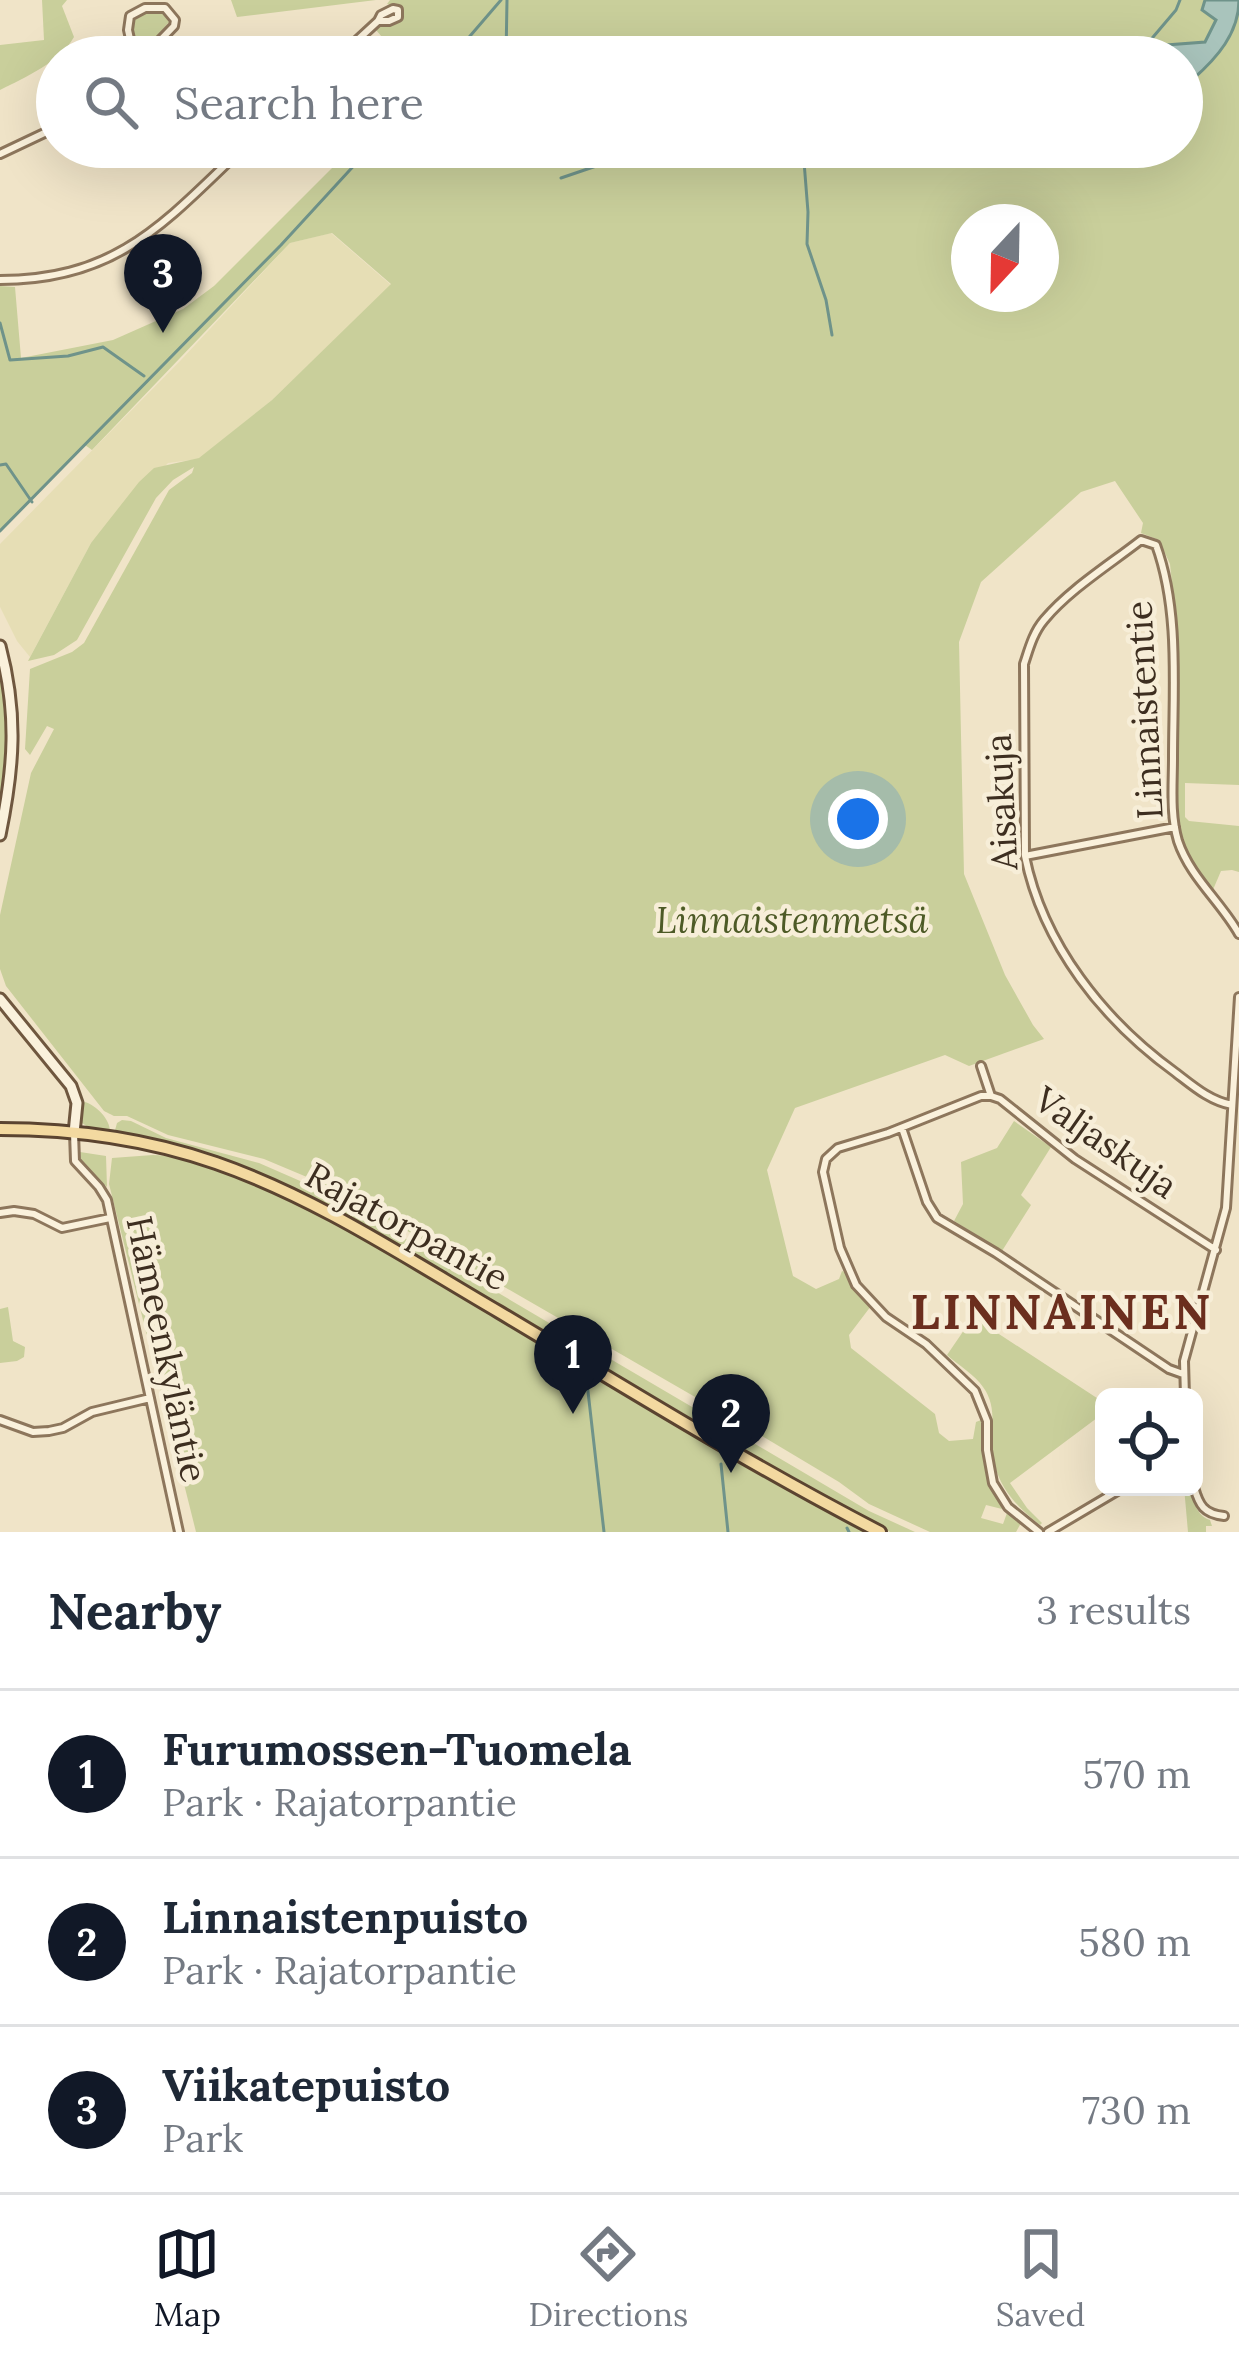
<!DOCTYPE html>
<meta charset="utf-8">
<style>
:root{--surface:#fff;--page:#f6f6f7;--text:#1f2937;--muted:#747a83;--line:#e0e1e3;--accent:#111827}
body{margin:0;font-family:Lora,serif;background:var(--page);color:var(--text)}
.controls{position:absolute;right:36px;bottom:36px;display:grid;overflow:hidden;border-radius:18px;box-shadow:0 12px 48px #0002}
.controls button{width:108px;height:108px;display:grid;place-items:center;padding:0;border:0;border-bottom:3px solid var(--line);background:var(--surface);color:var(--text);font:60px sans-serif}
.compass{position:absolute;left:951px;top:204px;width:108px;height:108px;border-radius:50%;background:var(--surface);box-shadow:0 12px 48px #0002;rotate:202deg}
.you{position:absolute;left:858px;top:819px;width:42px;height:42px;margin:-30px;border:9px solid #fff;border-radius:50%;background:#1a73e8;box-shadow:0 0 0 18px #1a73e833}
.badge{display:grid;place-items:center;width:78px;height:78px;border-radius:50%;background:var(--accent);color:#fff;font-size:39px;font-weight:700}
.pin{position:absolute;translate:-50% -99px;filter:drop-shadow(0 3px 6px #0008)}
.pin::after{content:'';position:absolute;top:63px;width:42px;height:36px;background:inherit;clip-path:polygon(0 0,100% 0,50% 100%)}
.list{margin:0;padding:0;list-style:none}
h2{display:flex;justify-content:space-between;align-items:center;height:156px;margin:0;padding:0 48px;font-size:51px}
h2 small{font-size:39px;font-weight:400;color:var(--muted)}
.list li{display:grid;grid-template-columns:78px 1fr auto;gap:36px;align-items:center;box-sizing:border-box;height:168px;padding:0 48px;border-top:3px solid var(--line)}
.list b{display:block;font-size:45px;white-space:nowrap}
.list p{margin:0;font-size:39px;white-space:nowrap;color:var(--muted)}
.list em{font-size:39px;font-style:normal;color:var(--muted)}
.icon{flex:none;width:66px;height:66px;fill:none;stroke:currentColor;stroke-width:2;stroke-linecap:round;stroke-linejoin:round}
.map{position:relative;flex:none;width:1239px;height:1532px;overflow:hidden}
.search{position:absolute;background:var(--surface);box-shadow:0 12px 48px #0002;left:36px;right:36px;top:36px;height:132px;display:flex;align-items:center;gap:30px;box-sizing:border-box;padding:0 42px;border-radius:66px;color:var(--muted);font-size:45px}
.sheet{height:660px;background:var(--surface)}
nav{display:flex;justify-content:space-around;align-items:center;box-sizing:border-box;height:168px;border-top:3px solid var(--line);background:var(--surface);font-size:33px;color:var(--muted)}
nav a{display:grid;justify-items:center;gap:6px}
nav .on{color:var(--accent)}
.map>svg:first-child{display:block}
.farmland{fill:#e6deb5}
.green{fill:#c9cf9b;fill-rule:evenodd}
.water{fill:#a9c4bc;stroke:#6f938a;stroke-width:3}
.lines{fill:none;stroke-linecap:round;stroke-linejoin:round}
.stream{stroke:#6f938a;stroke-width:3}
.street-casing{stroke:#8d765c;stroke-width:12}
.secondary-casing{stroke:#6f573f;stroke-width:15}
.primary-casing{stroke:#5b4430;stroke-width:16}
.street{stroke:#faf1dc;stroke-width:6}
.secondary{stroke:#faf1dc;stroke-width:9}
.primary{stroke:#f3d9a0;stroke-width:10}
.labels{text-anchor:middle;stroke-width:9;stroke-linejoin:round;paint-order:stroke}
.street-label{font-size:36px;fill:#3d2e20;stroke:#f7eed8}
.park-label{font-size:36px;font-style:italic;fill:#4d5a26;stroke:#f7eed8}
.district-label{font-size:48px;font-weight:bold;letter-spacing:3px;fill:#6b2e1e;stroke:#f7eed8}
</style>
<div class="map">
<svg width="1239" height="1532" viewBox="0 0 1239 1532">
<rect width="100%" height="100%" fill="#f0e4c8"/>
<path class="farmland" d="M331,233l60,52 -119,115 -73,59 -31,4 -77,80 -61,114 -13,-16 -17,-34v-63l181,-184 109,-117z"/>
<path class="green" d="M42,0h25l-5,6 12,31c-14,25 -48,40 -74,53v-45l44,-5z
M231,0h145l-139,17z
M390,0h849v785l-54,-2v34l4,4 50,5v46l-7,-2 -11,1 -9,21 -16,-20 -18,-45 -1,-194 -7,-69 -11,-24 -18,-7 2,-10 -28,-42 -34,11 -100,90 -22,60 5,232 41,101 28,50 11,14 -75,27 -24,-11 -150,53 -28,62 26,106 23,13 23,-10 3,-8 5,2 24,33 -22,29 2,13 84,66 4,19 10,8 24,-2 3,-17 5,-2c3,17 2,35 6,51 4,14 12,25 15,38l-16,-4 -5,13 22,6 4,-11h3l11,10 -5,9h-86l-61,-28 -30,-22 -104,-62 -402,-232 -69,-29 -96,-24 -41,-19h-13l-10,-5 -98,-125 -6,-17v-54l31,-142 23,-44 -7,-3 -17,29 -5,-6 5,-80 42,-17 12,-9 85,-153 23,-17 2,-6 -21,13 -17,18 -79,142 -23,15 -26,6 63,-118 48,-61 15,-14 45,-10 73,-58 119,-116 -59,-51 -42,10 -198,207 -7,-5 -85,86v-245l15,1 6,71 92,-18 70,-31 31,-23 139,-139h829v-90h-783l-23,-27 6,-5 14,-1 4,-5 -2,-12 -11,-3zM969,222h72v72h-72z
M150,10l14,3 5,9 -27,31 -8,-9 -3,-23 4,-5z
M0,666c8,44 9,86 0,130z
M85,1102c12,4 26,18 25,31l-16,-2 -12,-8 -2,-18z
M122,1120l9,1 35,17 93,25 71,31 539,317 46,21h-25l-48,-26 -499,-291 -51,-26 -178,-55 3,-11z
M1014,1121l37,26 -30,48 10,10 -29,46 -48,-30 9,-17 -2,-42 36,-14z
M80,1152l26,4 1,31 -26,-24z
M153,1155c58,2 134,42 186,69l529,308h-672l-87,-348 3,-26z
M8,1307l5,34 12,6 -1,10 -7,4 -17,2v-54z
M973,1317l130,85 -2,13 -91,68 17,25 15,15 -2,2c-28,-22 -47,-44 -48,-81 0,-19 4,-40 -9,-57 -8,-12 -25,-22 -36,-32z
M1184,1487h7c3,13 4,28 19,33l2,6h-6v6h-18z"/>
<path class="water" d="M1205,0h34c0,33 -22,58 -46,79l-11,-1v-21h-35l19,-12 39,-3 11,-22 -14,-10z"/>
<g class="lines">
<path class="stream" d="M1148,43l28,-33 4,-10
M452,57l49,-57
M506,57l1,-57
M1108,57l39,-13 19,1
M617,147l4,2
M758,147h60
M803,149l5,63 -1,32 19,56 6,35
M561,178l91,-31
M0,323l10,37 58,-4 35,-9 41,29
M0,465l6,-1 26,38
M0,531l281,-286 90,-98
M586,1374l18,158
M721,1464l7,68
M847,1528l2,4"/>
<g class="street-casing">
<path id="street" d="M134,57l-6,-27 2,-14 15,-8h20l10,12 -1,6 -30,31
M339,57l39,-36 3,-6 12,-6 5,1v7l-9,4h-11
M0,154l57,-27
M0,280c118,0 165,-58 244,-133
M1025,856l150,-29
M981,1066l10,30 9,3 75,60 141,91
M991,1096h-10l-93,37 -50,15 -12,11 -3,13 17,76 16,37 30,32 40,27 49,47 12,30v29l6,33 15,24 31,25
M1232,1105c-22,-4 -39,-19 -56,-32 -72,-52 -133,-128 -151,-217l-1,-192c5,-15 9,-31 20,-44 26,-31 65,-55 97,-80l15,5c24,66 17,144 17,213 0,27 -3,56 5,83 12,36 43,61 61,93
M902,1128l25,74 10,16 59,35 173,116 14,5
M74,1133l1,28 24,26 8,13 72,332
M0,1213l14,-2 20,3 28,14 48,-10
M1185,1397l-1,-36 42,-153 13,-211
M0,1420l33,12 16,-1 14,-3 29,-16 58,-14
M1194,1487c5,18 10,27 30,29
M1048,1532l76,-45"/>
</g>
<g class="secondary-casing">
<path id="secondary" d="M0,646c18,68 14,121 0,189
M0,999l71,87 6,17 -3,30"/>
</g>
<g class="primary-casing">
<path id="primary" d="M0,1129c73,0 147,10 216,34 101,35 192,96 283,149 126,75 251,153 381,220"/>
</g>
<use href="#street" class="street"/>
<use href="#secondary" class="secondary"/>
<use href="#primary" class="primary"/>
</g>
<g class="labels">
<g class="street-label">
<text transform="translate(1144 710) rotate(-93)" y="13">Linnaistentie</text>
<text transform="translate(1001 802) rotate(-93)" y="13">Aisakuja</text>
<text transform="translate(1106 1142) rotate(35)" y="13">Valjaskuja</text>
<text transform="translate(407 1226) rotate(29)" y="13">Rajatorpantie</text>
<text transform="translate(167 1349) rotate(78)" y="13">Hämeenkyläntie</text>
</g>
<g class="park-label">
<text x="792" y="933">Linnaistenmetsä</text>
</g>
<g class="district-label">
<text x="1062" y="1329">LINNAINEN</text>
</g>
</g>
</svg>
<div class="controls">
<button><svg class="icon" aria-label="locate" viewBox="0 0 24 24"><circle cx="12" cy="12" r="6"/><path d="M12 2v4M12 18v4M2 12h4M18 12h4"/></svg></button>
</div>
<svg class="compass" viewBox="-18 -18 36 36"><path d="M0-13l5 13h-10z" fill="#e53935"/><path d="M0 13l5-13h-10z" fill="#747a83"/></svg>
<div class="you"></div>
<div class="pin badge" style="left:573px;top:1414px">1</div>
<div class="pin badge" style="left:731px;top:1473px">2</div>
<div class="pin badge" style="left:163px;top:333px">3</div>
<div class="search"><svg class="icon" aria-label="search" viewBox="0 0 24 24"><circle cx="10" cy="10" r="6"/><path d="M15 15l6 6"/></svg>Search here</div>
</div>
<section class="sheet">
<h2>Nearby<small>3 results</small></h2>
<ul class="list">
<li><span class="badge">1</span><div><b>Furumossen-Tuomela</b><p>Park · Rajatorpantie</p></div><em>570 m</em></li>
<li><span class="badge">2</span><div><b>Linnaistenpuisto</b><p>Park · Rajatorpantie</p></div><em>580 m</em></li>
<li><span class="badge">3</span><div><b>Viikatepuisto</b><p>Park</p></div><em>730 m</em></li>
</ul>
</section>
<nav>
<a class="on"><svg class="icon" aria-label="map" viewBox="0 0 24 24"><path d="M3 6l6-2 6 2 6-2v14l-6 2-6-2-6 2zM9 4v14M15 6v14"/></svg>Map</a>
<a><svg class="icon" aria-label="directions" viewBox="0 0 24 24"><path d="M12 3l9 9-9 9-9-9zM9 14v-3h6M13 9l2 2-2 2"/></svg>Directions</a>
<a><svg class="icon" aria-label="saved" viewBox="0 0 24 24"><path d="M7 4h10v16l-5-4-5 4z"/></svg>Saved</a>
</nav>
